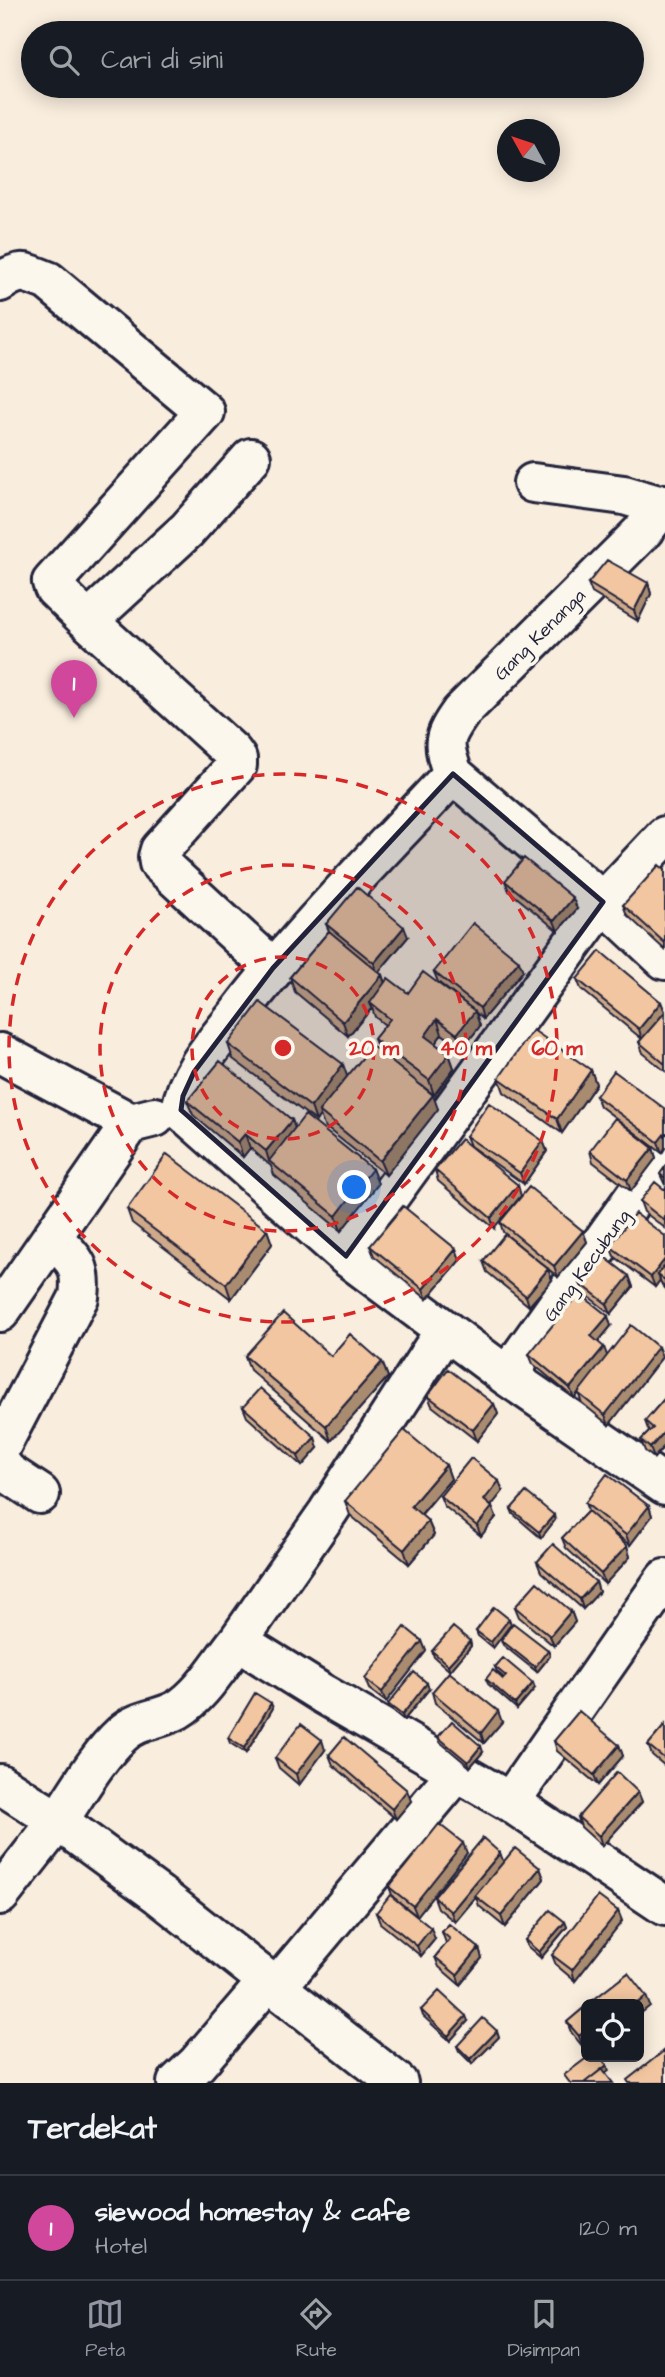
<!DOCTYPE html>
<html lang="id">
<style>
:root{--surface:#171b24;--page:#20242c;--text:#f1f3f6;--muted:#9ea1a6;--line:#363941;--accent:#9495a2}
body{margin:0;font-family:"Architects Daughter",sans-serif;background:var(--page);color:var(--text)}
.controls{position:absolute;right:21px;bottom:21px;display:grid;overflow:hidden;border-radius:10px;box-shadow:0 4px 18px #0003}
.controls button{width:63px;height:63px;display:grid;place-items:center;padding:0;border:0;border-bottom:2px solid var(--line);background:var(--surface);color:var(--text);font:35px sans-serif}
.compass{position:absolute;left:497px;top:119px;width:63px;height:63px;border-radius:50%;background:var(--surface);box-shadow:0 4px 18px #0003;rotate:310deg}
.you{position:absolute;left:355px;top:1188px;width:24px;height:24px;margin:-18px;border:5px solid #fff;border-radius:50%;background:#1a73e8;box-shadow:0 0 0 10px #1a73e833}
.badge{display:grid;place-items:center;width:46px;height:46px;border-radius:50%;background:var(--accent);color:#fff;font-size:23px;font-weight:700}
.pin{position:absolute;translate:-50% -58px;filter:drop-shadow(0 2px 4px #0008)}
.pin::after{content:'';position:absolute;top:37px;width:24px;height:21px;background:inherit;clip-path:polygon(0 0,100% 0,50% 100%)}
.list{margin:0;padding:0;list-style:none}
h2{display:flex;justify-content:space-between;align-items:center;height:91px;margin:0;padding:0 28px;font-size:30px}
h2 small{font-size:23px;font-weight:400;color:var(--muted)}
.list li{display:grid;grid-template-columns:46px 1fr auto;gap:21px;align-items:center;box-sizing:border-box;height:105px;padding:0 28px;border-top:2px solid var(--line)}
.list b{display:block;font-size:26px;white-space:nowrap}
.list p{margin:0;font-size:23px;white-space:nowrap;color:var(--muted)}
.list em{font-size:23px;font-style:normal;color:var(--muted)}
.icon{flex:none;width:38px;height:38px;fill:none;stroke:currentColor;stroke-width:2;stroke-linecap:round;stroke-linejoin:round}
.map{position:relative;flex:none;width:665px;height:2083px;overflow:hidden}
.search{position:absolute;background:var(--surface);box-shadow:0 4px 18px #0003;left:21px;right:21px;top:21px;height:77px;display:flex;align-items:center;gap:18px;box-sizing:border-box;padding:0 24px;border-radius:38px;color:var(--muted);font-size:26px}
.sheet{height:196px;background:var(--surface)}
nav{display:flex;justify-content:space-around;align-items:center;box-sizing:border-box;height:98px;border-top:2px solid var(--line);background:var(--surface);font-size:19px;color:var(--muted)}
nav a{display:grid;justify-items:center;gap:4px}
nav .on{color:var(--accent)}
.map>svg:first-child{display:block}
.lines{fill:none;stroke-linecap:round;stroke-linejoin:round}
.minor-casing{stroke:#22223b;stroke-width:44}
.minor{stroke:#fbf7ec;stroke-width:38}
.wall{fill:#cfaa8a;stroke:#22223b;stroke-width:2}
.shaded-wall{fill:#a98b70;stroke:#22223b;stroke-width:2}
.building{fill:#f1c6a0;stroke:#22223b;stroke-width:2}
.marked{fill:#22223b;fill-opacity:0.2;stroke:#22223b;stroke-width:5;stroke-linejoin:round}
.ring{fill:none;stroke:#d62828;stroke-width:3.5;stroke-dasharray:12 9}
.labels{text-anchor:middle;stroke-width:7;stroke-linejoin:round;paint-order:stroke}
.street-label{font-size:19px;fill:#22223b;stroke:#fbf7ec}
.centre{fill:#d62828;stroke:#fbf7ec;stroke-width:3.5}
.ring-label{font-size:21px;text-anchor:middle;font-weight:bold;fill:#d62828;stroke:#fbf7ec;stroke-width:7;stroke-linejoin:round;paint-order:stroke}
</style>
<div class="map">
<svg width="665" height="2083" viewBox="0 0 665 2083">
<rect width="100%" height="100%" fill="#f9eddd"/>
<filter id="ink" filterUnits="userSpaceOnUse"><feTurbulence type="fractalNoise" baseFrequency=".0143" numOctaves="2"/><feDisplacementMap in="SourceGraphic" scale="14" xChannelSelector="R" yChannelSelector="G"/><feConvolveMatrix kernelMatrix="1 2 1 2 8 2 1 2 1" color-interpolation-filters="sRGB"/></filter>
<g filter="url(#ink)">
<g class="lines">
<g class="minor-casing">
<path id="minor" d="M0,282c22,-14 24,-10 48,-1l157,131 -153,170 2,6 34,33 144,131 5,7v6l-77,85 -2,7 1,6 114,105
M533,483l91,12 41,12
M88,621l99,-91 64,-72
M453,774c-11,-31 -11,-35 8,-62l181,-180 23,-28
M665,836l-62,66 -257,354 -165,-146c7,-38 33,-66 57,-96 65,-85 142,-161 215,-240l150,128 62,58
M0,1053l131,70 24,-6
M346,1256l161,120 158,109
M0,1312l131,-189
M445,1330l-117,182 -90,129 85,53 187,108
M507,1376l158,-222
M0,1448l79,-151c4,-33 -5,-38 -27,-59
M0,1463l8,10 32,21
M665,1579l-155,223 155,104
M0,1784l58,37 -58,74
M268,1981l130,102
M276,1988l182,-217
M177,2083l20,-19 71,-83 -109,-86 -101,-74c20,-29 38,-63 64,-87 16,-15 37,-14 55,-24 25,-15 43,-47 61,-69"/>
</g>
<use href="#minor" class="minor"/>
</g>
<path class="wall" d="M588,583h60l3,11 -13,27 -46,-28z
M665,870v80l-38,-35 -4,-10z
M505,881l72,28 -19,22 -49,-40z
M326,924l82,13 -30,36 4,2 3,8 23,10 59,12 -29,-23 -4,-10 89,-1 -40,48 -8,-7 5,14 -18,23 -20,-15 -7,10 14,10 5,14 -20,27 -13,-10 17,24 -52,66 -62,-49 -4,-11 -4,6 -83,-62 -5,-15 119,33 32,-26 -5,-12 11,-14 -10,-8 -3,-9 -24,28 -53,-44 -5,-15 39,-46z
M577,979l84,23 4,10v59l-22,-18 -4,-11 3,-3 -61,-50z
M591,1070l5,14 -34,49 -58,-41 -5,-14z
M596,1096l69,13v39l-3,5 -62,-47z
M187,1101l105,19 3,8 77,41 6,15 -37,47 -67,-56 -3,-9 -21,-18 -7,9 -50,-42z
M466,1136l77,5 4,10 -23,33 -54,-38 24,82 -56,-47 -3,-11 35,-24z
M653,1148l3,10 -25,33 -38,-29 -3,-11z
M665,1167v18l-5,-11z
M665,1190v38l-21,-16 -4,-11z
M127,1209l140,21 5,14 -41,55 -99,-76z
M500,1222l83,9 4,11 -29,35 -55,-45z
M665,1236v52l-3,-3 -2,-5 -5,7 -41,-31 -4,-10z
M370,1246l86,3 4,11 -33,39 -53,-43z
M483,1261l69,19 -23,26 -42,-34z
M629,1276l4,11 -22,27 -27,-21 -4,-10z
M611,1326l-13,16 9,14 51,-9 4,10 -53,68 -27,-22 -4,-10 -4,5 -41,-34 -4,-10z
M245,1356h86l51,6 6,15 -57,64 -81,-71z
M428,1396l66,8 4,10 -21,27 -45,-35z
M665,1398v47l-11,13 -9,-7 -4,-11 8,-8 -4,-11z
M243,1407l75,41 -16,18 -55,-49z
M446,1465l5,14 -30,36 7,6 6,14 -25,29 -59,-49 -5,-14z
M503,1491l-12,15 5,11 -15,19 -37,-30 -4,-10z
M585,1503l64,3 3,10 -22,29 -33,-25 30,26 3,11 -25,27 -39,-36 -4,-10 26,-27z
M511,1509l44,11 -14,18 -28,-24z
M537,1562l59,20 3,10 -16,17 -42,-37z
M515,1607l56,4 4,11 -21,24 -35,-29z
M509,1619l2,5 -18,24 -15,-12 -2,-5z
M501,1640l47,10 2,6 -13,16 -34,-27z
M422,1641l4,10 -40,51 -17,-13 -4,-10z
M470,1641l1,5 -21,25 -16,-14 -2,-6z
M495,1667l40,21 -18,21 -29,-25 -2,-5 18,-1 -7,-6z
M429,1689l-25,31 -14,-11 -2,-5z
M432,1692l70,30 -18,21 -49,-40z
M273,1708l-27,45 -16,-10 -2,-5z
M665,1725v41l-13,-11 -4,-10z
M438,1737l45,15 -13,15 -30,-25z
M554,1741l65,4 4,11 -25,29 -41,-34z
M325,1750l-26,35 -20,-17 -4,-10z
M329,1755l82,46 -15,18 -63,-54z
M638,1792l4,10 -40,44 -21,-19 -3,-10z
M467,1853l-50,63 -24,-19 -4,-10z
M500,1853l3,9 37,6 4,11 -39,48 -26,-21 -3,-9 -21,25 -17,-14 -4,-11z
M618,1911l4,10 -47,60 -19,-16 -4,-10z
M376,1913l59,26 -14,17 -41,-33z
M565,1922l2,5 -26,31 -14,-12 -2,-6z
M442,1932l37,16 3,10 -22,27 -21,-18 -4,-10 11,-14z
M586,2006v38l-3,3 -12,-15 -4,-10z
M421,2010l47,11 -18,20 -27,-25z
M497,2031l2,6 -27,27 -13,-13 -2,-5z"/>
<path class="shaded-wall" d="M648,583l3,11 -13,27 -4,-10z
M573,898l4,11 -19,22 -4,-10z
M404,927l4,10 -31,37 -3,-11z
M519,961l4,10 -40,48 -3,-11z
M382,975l5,15 -17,13 2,5 -24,28 -5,-14z
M661,1002l4,10 -23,28 -3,-11z
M475,1011l5,15 -18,23 -5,-15z
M437,1019l5,15 -12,16 -5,-14z
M449,1054l5,14 -20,27 -5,-15z
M343,1064l5,15 -29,32 1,4 -4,6 -5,-14z
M591,1070l5,14 -34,49 -5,-14z
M433,1095l5,14 -52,66 -6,-14z
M292,1120l5,14 -28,27 -3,-10z
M665,1133v15l-3,5 -4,-11z
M245,1134l5,14 -7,9 -5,-15z
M543,1141l4,10 -23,33 -4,-11z
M653,1148l3,10 -25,33 -4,-11z
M372,1169l6,15 -37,47 -5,-15z
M518,1185l3,11 -27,32 -3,-10z
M267,1230l5,14 -41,55 -5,-15z
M583,1231l4,11 -29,35 -4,-11z
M456,1249l4,11 -33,39 -4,-10z
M665,1259v15l-7,1 2,5 -5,7 -4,-10z
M548,1269l4,11 -23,26 -3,-10z
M629,1276l4,11 -22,27 -4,-10z
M608,1316l3,10 -17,21 -3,-11z
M604,1347l4,11 -34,40 -4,-10z
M658,1347l4,10 -53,68 -4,-10z
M382,1362l6,15 -57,64 -5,-15z
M494,1404l4,10 -21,27 -4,-11z
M665,1431v14l-11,13 -4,-10z
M315,1437l3,11 -16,18 -4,-10z
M446,1465l5,14 -35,41 -5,-14z
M499,1481l4,10 -15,19 -4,-10z
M649,1506l3,10 -22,29 -4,-10z
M492,1507l4,10 -15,19 -4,-10z
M554,1515l1,5 -14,18 -2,-6z
M428,1521l6,14 -25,29 -5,-14z
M627,1546l3,11 -25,27 -4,-10z
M596,1582l3,10 -16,17 -3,-10z
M571,1611l4,11 -21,24 -4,-10z
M509,1619l2,5 -18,24 -2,-6z
M422,1641l4,10 -40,51 -4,-10z
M470,1641l1,5 -21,25 -2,-6z
M548,1650l2,6 -13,16 -2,-5z
M427,1683l2,6 -25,31 -2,-5z
M533,1683l2,5 -18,21 -2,-5z
M271,1703l2,5 -27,45 -2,-5z
M498,1711l4,11 -18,21 -3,-10z
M322,1740l3,10 -26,35 -3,-11z
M619,1745l4,11 -25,29 -4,-10z
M481,1746l2,6 -13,15 -2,-5z
M407,1790l4,11 -15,18 -4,-10z
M638,1792l4,10 -40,44 -3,-10z
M463,1843l4,10 -50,63 -4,-10z
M500,1853l4,10 -49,59 -4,-10z
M540,1868l4,11 -39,48 -4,-11z
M618,1911l4,10 -47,60 -3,-11z
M565,1922l2,5 -26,31 -2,-6z
M431,1928l4,11 -14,17 -4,-10z
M479,1948l3,10 -22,27 -3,-10z
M646,1996l4,10 -11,9v-11h-3z
M466,2016l2,5 -18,20 -2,-5z
M586,2030v14l-3,3 -4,-11z
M497,2031l2,6 -27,27 -2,-5z
M607,2065l2,6 -16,12h-8z"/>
<path class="building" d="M607,560l41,23 -14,28 -46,-28z
M524,858l49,40 -19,23 -49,-40z
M659,865l6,5v73l-42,-38z
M357,887l47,40 -30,36 -48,-39z
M473,923l46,38 -39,47 -46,-36z
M329,931l53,44 -39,47 -53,-45z
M600,951l61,51 -22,27 -62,-50z
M423,972l52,39 -18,23 -20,-15 -12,17 24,18 -20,26 -55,-41 16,-20 -20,-16 18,-25 20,15z
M260,1002l83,62 -32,43 -83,-63z
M665,1012v52l-26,-22z
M533,1030l58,40 -34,49 -58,-41z
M372,1046l61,49 -53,66 -61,-50z
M220,1061l72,59 -26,31 -21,-17 -7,8 -51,-41z
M614,1071l51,38v24l-7,9 -62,-46z
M489,1103l54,38 -23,32 -54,-37z
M305,1115l67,54 -36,47 -67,-55z
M615,1118l38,30 -26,32 -37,-29z
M461,1139l57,46 -27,33 -56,-48z
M167,1154l100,76 -41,54 -99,-75z
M665,1167v11l-5,-4z
M655,1182l10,8v31l-25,-20z
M529,1187l54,44 -29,35 -54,-44z
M403,1206l53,43 -33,40 -53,-43z
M635,1213l30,23v23l-14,18 -41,-31z
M505,1234l43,35 -22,27 -43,-35z
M602,1255l27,21 -22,28 -27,-21z
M665,1265v15l-7,-5z
M579,1293l29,23 -17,20 13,11 -34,41 -41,-34z
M283,1313l48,43 19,-22 32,28 -56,64 -81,-70z
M631,1325l27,22 -53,68 -27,-22z
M448,1369l46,35 -21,26 -45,-34z
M260,1388l55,49 -17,19 -55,-49z
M665,1398v33l-15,17 -9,-8 12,-12 -8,-7z
M404,1430l42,35 -35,41 17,15 -24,29 -59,-49z
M471,1458l28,23 -15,19 8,7 -15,19 -37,-30z
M607,1474l42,32 -23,29 -41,-32z
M526,1492l28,23 -15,17 -28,-23z
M588,1511l39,35 -26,28 -39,-36z
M553,1544l43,38 -16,17 -43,-37z
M537,1582l34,29 -21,25 -35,-29z
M494,1607l15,12 -18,23 -15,-11z
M513,1623l35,27 -13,17 -34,-27z
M405,1627l17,14 -40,51 -17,-13z
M453,1627l17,14 -22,24 -16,-14z
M503,1658l30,25 -18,21 -29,-25 7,-9 10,9 3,-3 -11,-9z
M414,1672l13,11 -25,32 -14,-11z
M449,1672l49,39 -17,22 -49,-41z
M255,1693l16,10 -27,45 -16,-10z
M579,1711l40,34 -25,30 -40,-34z
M452,1721l29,25 -13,16 -30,-25z
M301,1724l21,16 -26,34 -21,-16z
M665,1725v34l-17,-14z
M344,1737l63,53 -15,19 -63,-54z
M617,1772l21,20 -39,44 -21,-19z
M439,1824l24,19 -50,63 -24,-19z
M483,1838l17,15 -49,59 -17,-15z
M515,1848l25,20 -39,48 -26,-20z
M390,1895l41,33 -14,18 -41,-33z
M598,1896l20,15 -46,59 -20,-15z
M550,1910l15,12 -26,30 -14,-12z
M449,1924l30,24 -22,27 -22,-18 15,-18 -8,-7z
M628,1973l18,23 -10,8h-48z
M439,1991l27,25 -18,20 -27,-26z
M586,2006v24l-7,6 -12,-14z
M483,2018l14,13 -27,28 -13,-13z
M665,2050v33h-36l-2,-3z
M588,2057h12l7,8 -23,18h-14l-6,-8z
M602,2069l11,14h-29z"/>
</g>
<path class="marked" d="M453,774l150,128 -257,354 -165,-146 2,-14 11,-24 79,-104z"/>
<g class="ring">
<circle cx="283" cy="1048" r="91"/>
<circle cx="283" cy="1048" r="183"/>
<circle cx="283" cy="1048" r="274"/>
</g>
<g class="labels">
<g class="street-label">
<text transform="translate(539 634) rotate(-45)" y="7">Gang Kenanga</text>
<text transform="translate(586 1265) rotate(-54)" y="7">Gang Kecubung</text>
</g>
</g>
<circle cx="283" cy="1048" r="10" class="centre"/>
<g class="ring-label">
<text x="374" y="1055">20 m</text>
<text x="466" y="1055">40 m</text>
<text x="557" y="1055">60 m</text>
</g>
</svg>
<div class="controls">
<button><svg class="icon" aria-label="locate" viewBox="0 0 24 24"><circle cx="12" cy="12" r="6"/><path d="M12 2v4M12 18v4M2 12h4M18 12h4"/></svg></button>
</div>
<svg class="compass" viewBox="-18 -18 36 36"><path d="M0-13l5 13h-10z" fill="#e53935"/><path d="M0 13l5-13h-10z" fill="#9ea1a6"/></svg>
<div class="you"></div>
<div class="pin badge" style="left:74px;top:718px;background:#d1479c">1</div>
<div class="search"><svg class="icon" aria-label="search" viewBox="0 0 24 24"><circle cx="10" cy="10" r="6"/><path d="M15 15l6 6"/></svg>Cari di sini</div>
</div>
<section class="sheet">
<h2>Terdekat<small></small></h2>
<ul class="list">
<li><span class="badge" style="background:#d1479c">1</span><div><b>siewood homestay &amp; cafe</b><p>Hotel</p></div><em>120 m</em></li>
</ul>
</section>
<nav>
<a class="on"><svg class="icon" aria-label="map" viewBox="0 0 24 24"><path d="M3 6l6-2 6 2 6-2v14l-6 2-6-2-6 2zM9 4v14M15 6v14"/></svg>Peta</a>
<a><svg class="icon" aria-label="directions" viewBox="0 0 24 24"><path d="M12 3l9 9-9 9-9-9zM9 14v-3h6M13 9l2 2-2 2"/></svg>Rute</a>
<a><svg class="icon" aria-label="saved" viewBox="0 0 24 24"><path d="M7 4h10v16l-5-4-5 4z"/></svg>Disimpan</a>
</nav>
